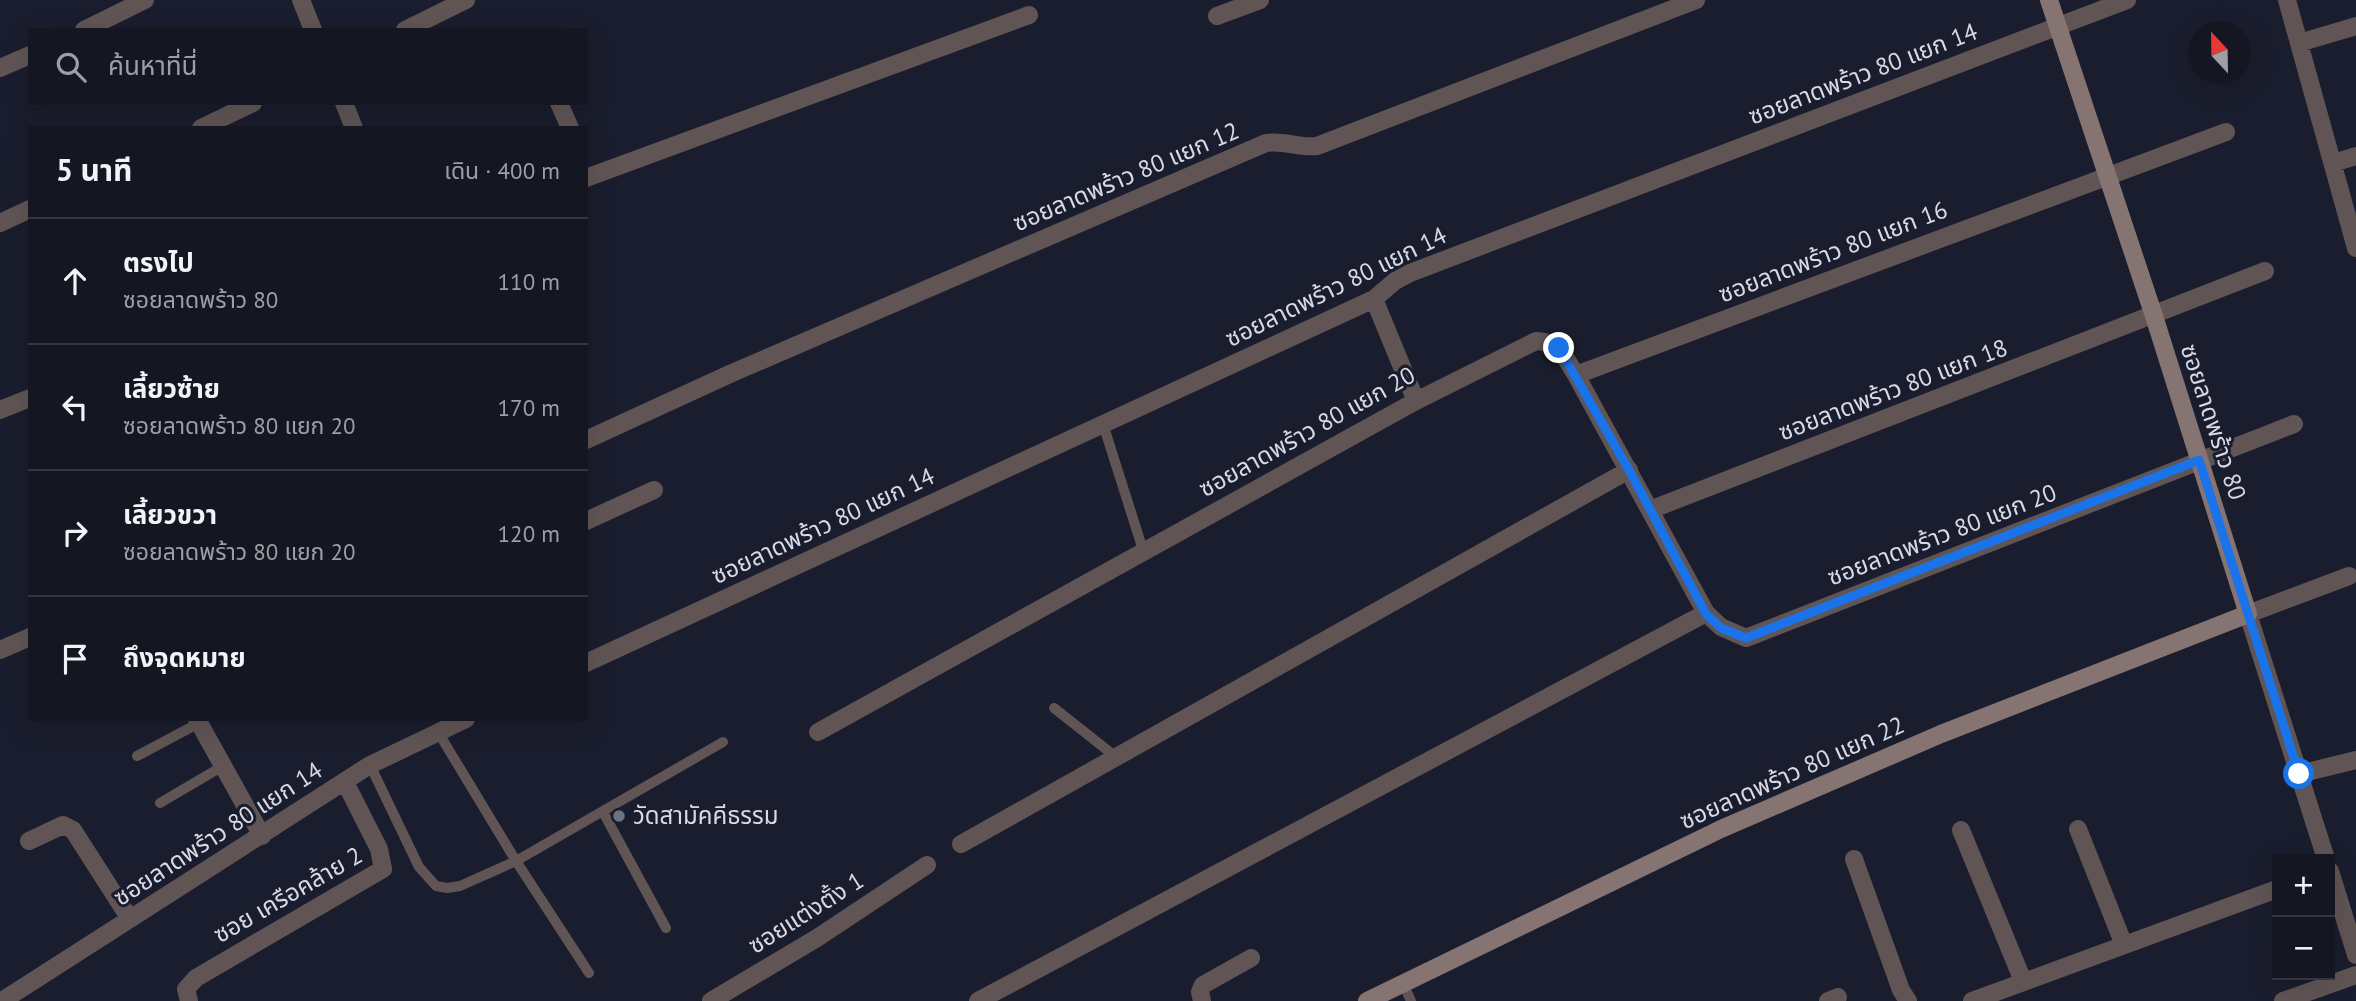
<!DOCTYPE html>
<html lang="th">
<meta charset="utf-8">
<style>
:root{--surface:#141622;--page:#21232f;--text:#f1f3f6;--muted:#9d9fa5;--line:#333540}
body{margin:0;font-family:"PT Sans","Noto Sans Thai",sans-serif;background:var(--page);color:var(--text)}
.controls{position:absolute;right:21px;bottom:21px;display:grid;overflow:hidden;border-radius:0px;box-shadow:0 7px 28px #0002}
.controls button{width:63px;height:63px;display:grid;place-items:center;padding:0;border:0;border-bottom:2px solid var(--line);background:var(--surface);color:var(--text);font:35px sans-serif}
.compass{position:absolute;left:2188px;top:21px;width:63px;height:63px;border-radius:50%;background:var(--surface);box-shadow:0 7px 28px #0002;rotate:338deg}
.stop{position:absolute;width:21px;height:21px;margin:-16px;border:5px solid #1a73e8;border-radius:50%;background:#fff}
.stop.end{background:#1a73e8;border-color:#fff;box-shadow:0 2px 7px #0008}
.list{margin:0;padding:0;list-style:none}
h2{display:flex;justify-content:space-between;align-items:center;height:91px;margin:0;padding:0 28px;font-size:30px}
h2 small{font-size:23px;font-weight:400;color:var(--muted)}
.list li{display:grid;grid-template-columns:46px 1fr auto;gap:21px;align-items:center;box-sizing:border-box;height:126px;padding:0 28px;border-top:2px solid var(--line)}
.list b{display:block;font-size:26px;white-space:nowrap}
.list p{margin:0;font-size:23px;white-space:nowrap;color:var(--muted)}
.list em{font-size:23px;font-style:normal;color:var(--muted)}
.icon{flex:none;width:38px;height:38px;fill:none;stroke:currentColor;stroke-width:2;stroke-linecap:round;stroke-linejoin:round}
.map{position:relative;flex:none;width:2356px;height:1001px;overflow:hidden}
.search{position:absolute;background:var(--surface);box-shadow:0 7px 28px #0002;left:28px;top:28px;width:560px;height:77px;display:flex;align-items:center;gap:18px;box-sizing:border-box;padding:0 24px;border-radius:0px;color:var(--muted);font-size:26px}
.panel{position:absolute;background:var(--surface);box-shadow:0 7px 28px #0002;left:28px;top:126px;width:560px;height:595px;border-radius:0px}
.map>svg:first-child{display:block}
.lines{fill:none;stroke-linecap:round;stroke-linejoin:round}
.lane{stroke:#605554;stroke-width:10}
.street{stroke:#605554;stroke-width:18}
.secondary{stroke:#857472;stroke-width:18}
.route{stroke:#1a73e8;stroke-width:9}
.worship-dot{fill:#6b7280;stroke:#1a1d2d;stroke-width:2.5}
.labels{text-anchor:middle;stroke-width:6;stroke-linejoin:round;paint-order:stroke}
.street-label{font-size:24px;fill:#d7dae5;stroke:#1a1d2d}
.poi-label{font-size:24px;fill:#d7dae5;stroke:#1a1d2d;text-anchor:start}
</style>
<div class="map">
<svg width="2356" height="1001" viewBox="0 0 2356 1001">
<rect width="100%" height="100%" fill="#1a1d2d"/>
<g class="lines">
<path class="lane" d="M1103,424l40,126
M1054,708l62,49
M438,732l78,129 73,112
M137,756l62,-33
M370,765l49,102 17,19 11,2 13,-2 56,-25 207,-119
M160,803l63,-37
M603,812l63,116
M1403,983l8,18"/>
<path class="street" d="M301,0l12,30
M2287,0l69,248
M1217,16l43,-16
M84,30l61,-30
M405,30l61,-30
M2299,43l57,-17
M0,68l30,-13
M344,103l10,25
M559,103l11,25
M201,128l52,-25
M2333,163l23,-7
M586,178l443,-163
M0,223l30,-14
M1374,299l42,102
M1576,375l650,-243
M0,410l30,-12
M586,440l146,-67 534,-230c17,-3 33,5 51,3l379,-146
M1650,510l615,-239
M586,521l68,-31
M0,650l30,-13
M586,663l788,-364 21,-18 15,-8 717,-273
M197,719l65,117
M818,732l598,-331 120,-60c25,1 28,16 40,34l130,238 15,14 25,11 548,-214
M2299,774l57,-14
M2078,829l46,116
M1961,830l62,151
M29,841l34,-16 10,5 57,89
M961,844l668,-374
M1854,859l47,131 7,11
M2326,859l-78,-245 101,-38
M2330,871l26,84
M2,1001l368,-236 96,-46
M189,1001l-3,-12 10,-11 187,-109 -4,-20 -34,-67
M711,1001l106,-63 110,-73
M978,1001l728,-388
M1202,1001l-2,-9 3,-7 48,-27
M1828,1001l10,-4
M1972,1001l305,-112
M2283,1001l73,-26"/>
<path class="secondary" d="M1367,1001l354,-172 220,-95 307,-120 -94,-298 -105,-316"/>
</g>
<g class="lines">
<path class="route" d="M1559,348l70,122 77,144 15,14 25,10 453,-178 100,314"/>
</g>
<circle class="worship-dot" cx="619" cy="816" r="7"/>
<g class="labels">
<g class="street-label">
<text transform="translate(1863 74) rotate(-21)" y="8">ซอยลาดพร้าว 80 แยก 14</text>
<text transform="translate(1126 177) rotate(-23)" y="8">ซอยลาดพร้าว 80 แยก 12</text>
<text transform="translate(1833 252) rotate(-21)" y="8">ซอยลาดพร้าว 80 แยก 16</text>
<text transform="translate(1336 287) rotate(-26)" y="8">ซอยลาดพร้าว 80 แยก 14</text>
<text transform="translate(1893 390) rotate(-21)" y="8">ซอยลาดพร้าว 80 แยก 18</text>
<text transform="translate(2213 422) rotate(72)" y="8">ซอยลาดพร้าว 80</text>
<text transform="translate(1307 432) rotate(-29)" y="8">ซอยลาดพร้าว 80 แยก 20</text>
<text transform="translate(823 526) rotate(-25)" y="8">ซอยลาดพร้าว 80 แยก 14</text>
<text transform="translate(1942 535) rotate(-21)" y="8">ซอยลาดพร้าว 80 แยก 20</text>
<text transform="translate(1792 773) rotate(-24)" y="8">ซอยลาดพร้าว 80 แยก 22</text>
<text transform="translate(218 834) rotate(-33)" y="8">ซอยลาดพร้าว 80 แยก 14</text>
<text transform="translate(288 895) rotate(-30)" y="8">ซอย เครือคล้าย 2</text>
<text transform="translate(806 913) rotate(-32)" y="8">ซอยแต่งตั้ง 1</text>
</g>
<g class="poi-label">
<text x="633" y="824">วัดสามัคคีธรรม</text>
</g>
</g>
</svg>
<div class="controls">
<button>+</button>
<button>−</button>
</div>
<svg class="compass" viewBox="-18 -18 36 36"><path d="M0-13l5 13h-10z" fill="#e53935"/><path d="M0 13l5-13h-10z" fill="#9d9fa5"/></svg>
<div class="stop" style="left:2299px;top:774px"></div>
<div class="stop end" style="left:1559px;top:348px"></div>
<div class="search"><svg class="icon" aria-label="search" viewBox="0 0 24 24"><circle cx="10" cy="10" r="6"/><path d="M15 15l6 6"/></svg>ค้นหาที่นี่</div>
<section class="panel">
<h2>5 นาที<small>เดิน · 400 m</small></h2>
<ul class="list">
<li><svg class="icon" aria-label="ahead" viewBox="0 0 24 24"><path d="M12 20V5M6 11l6-6 6 6"/></svg><div><b>ตรงไป</b><p>ซอยลาดพร้าว 80</p></div><em>110 m</em></li>
<li><svg class="icon" aria-label="left" viewBox="0 0 24 24"><path d="M17 20v-9H6M10 6l-5 5 5 5"/></svg><div><b>เลี้ยวซ้าย</b><p>ซอยลาดพร้าว 80 แยก 20</p></div><em>170 m</em></li>
<li><svg class="icon" aria-label="right" viewBox="0 0 24 24"><path d="M7 20v-9h11M14 6l5 5-5 5"/></svg><div><b>เลี้ยวขวา</b><p>ซอยลาดพร้าว 80 แยก 20</p></div><em>120 m</em></li>
<li><svg class="icon" aria-label="arrive" viewBox="0 0 24 24"><path d="M6 21V4h12l-3 4 3 4H6"/></svg><div><b>ถึงจุดหมาย</b></div></li>
</ul>
</section>
</div>
